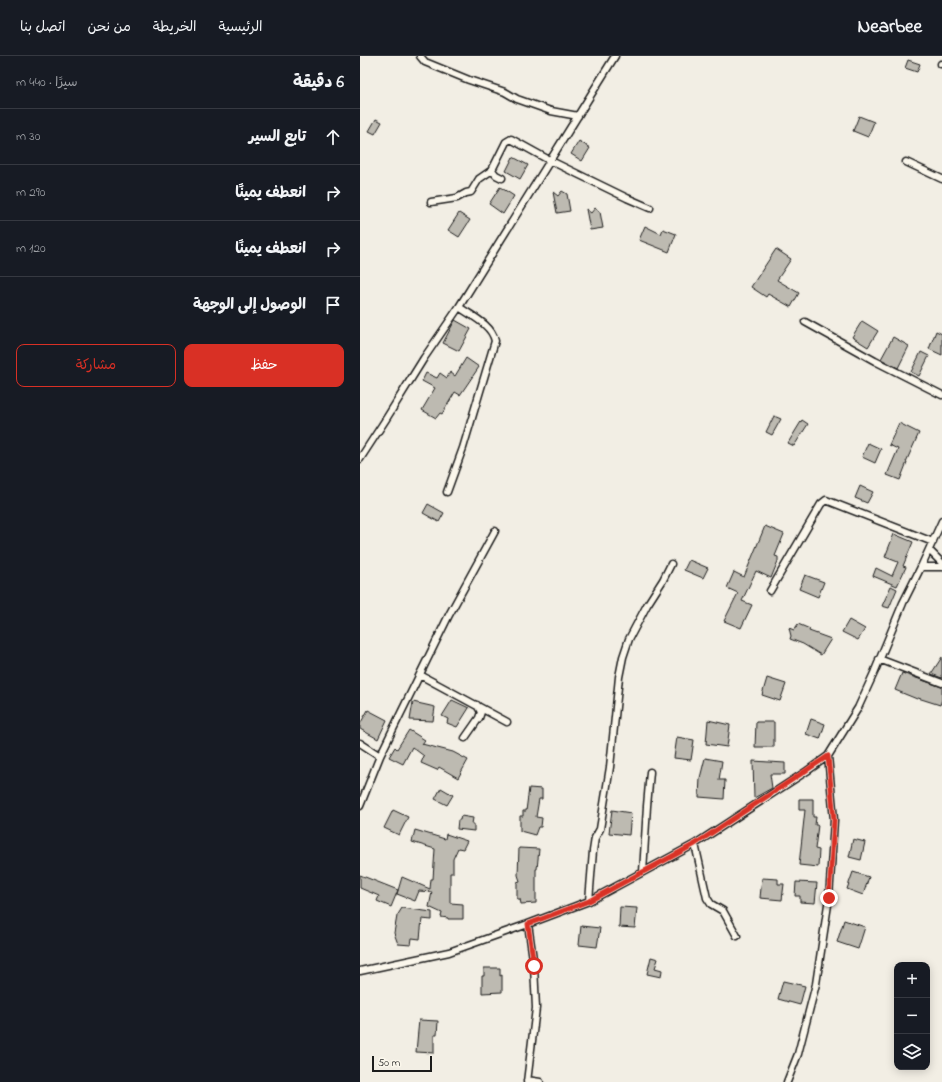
<!DOCTYPE html>
<html lang="ar">
<meta charset="utf-8">
<style>
:root{--surface:#171b24;--page:#242831;--text:#f1f3f6;--muted:#9ea1a6;--line:#363941;--accent:#d93025}
body{margin:0;font-family:"Indie Flower","Playpen Sans Arabic",sans-serif;background:var(--page);color:var(--text);direction:rtl}
.controls{position:absolute;right:12px;bottom:12px;display:grid;overflow:hidden;border-radius:8px;box-shadow:0 2px 10px #0003}
.controls button{width:36px;height:36px;display:grid;place-items:center;padding:0;border:0;border-bottom:1px solid var(--line);background:var(--surface);color:var(--text);font:20px sans-serif}
.scale{position:absolute;left:12px;bottom:10px;width:60px;box-sizing:border-box;padding-left:4px;border:2px solid #1c1c1c;border-top:0;font-size:11px;line-height:14px;white-space:nowrap;color:#1c1c1c;-webkit-text-stroke:3px #fbf7ec;paint-order:stroke}
.stop{position:absolute;width:12px;height:12px;margin:-9px;border:3px solid #d93025;border-radius:50%;background:#fff}
.stop.end{background:#d93025;border-color:#fff;box-shadow:0 1px 4px #0008}
.list{margin:0;padding:0;list-style:none}
h2{display:flex;justify-content:space-between;align-items:center;height:52px;margin:0;padding:0 16px;font-size:17px}
h2 small{font-size:13px;font-weight:400;color:var(--muted)}
.list li{display:grid;grid-template-columns:26px 1fr auto;gap:12px;align-items:center;box-sizing:border-box;height:56px;padding:0 16px;border-top:1px solid var(--line)}
.list b{display:block;font-size:15px;white-space:nowrap}
.list em{font-size:13px;font-style:normal;color:var(--muted)}
.actions{display:flex;gap:8px;padding:12px 16px}
.actions a{flex:1;padding:9px 0;border:1px solid var(--accent);border-radius:8px;text-align:center;font-size:14px;color:var(--accent)}
.actions .main{background:var(--accent);color:#fff}
.icon{flex:none;width:22px;height:22px;fill:none;stroke:currentColor;stroke-width:2;stroke-linecap:round;stroke-linejoin:round}
.map{position:relative;flex:none;width:582px;height:1026px;overflow:hidden;direction:ltr}
header{display:flex;align-items:center;gap:24px;box-sizing:border-box;height:56px;padding:0 20px;background:var(--surface);border-bottom:1px solid var(--line)}
header strong{font-size:19px}
nav{display:flex;gap:22px;margin-inline-start:auto;font-size:14px}
main{display:flex}
aside{flex:1;background:var(--surface)}
.map>svg:first-child{display:block}
.building{fill:#bdbab1;stroke:#1c1c1c}
.lines{fill:none;stroke-linecap:round;stroke-linejoin:round}
.minor-casing{stroke:#1c1c1c;stroke-width:9}
.minor{stroke:#fbf7ec;stroke-width:6}
.route{stroke:#d93025;stroke-width:5}
</style>
<header>
<strong>Nearbee</strong>
<nav><a>الرئيسية</a><a>الخريطة</a><a>من نحن</a><a>اتصل بنا</a></nav>
</header>
<main>
<div class="map">
<svg width="582" height="1026" viewBox="0 0 582 1026">
<rect width="100%" height="100%" fill="#f2eee4"/>
<filter id="ink" filterUnits="userSpaceOnUse"><feTurbulence type="fractalNoise" baseFrequency=".025" numOctaves="2"/><feDisplacementMap in="SourceGraphic" scale="8" xChannelSelector="R" yChannelSelector="G"/><feConvolveMatrix kernelMatrix="1 2 1 2 8 2 1 2 1" color-interpolation-filters="sRGB"/></filter>
<g filter="url(#ink)">
<path class="building" d="M548,4l12,4 -3,8 -12,-4z
M499,60l15,6 -6,15 -15,-6z
M16,63l6,3 -7,12 -6,-3z
M219,85l11,7 -8,13 -11,-7z
M153,101l15,8 -8,14 -14,-8z
M140,131l14,9 -11,18 -14,-10z
M202,135l5,3 3,17 -13,2 -4,-21 5,4z
M235,152l5,4 3,16 -13,2 -4,-21 5,4z
M99,157l11,7 -11,17 -11,-7z
M285,170l16,8 2,-5 13,5 -7,18 -30,-12z
M416,193l15,10 -14,21 22,13 -8,14 -23,-13 -2,3 -15,-10z
M95,264l16,9 -12,22 -16,-8z
M502,265l16,10 -10,16 -16,-10z
M576,275l6,3v21l-13,-6z
M533,281l16,9 -11,22 -17,-9z
M561,296l8,4 -10,20 -8,-4z
M106,302l13,9 -19,28 -5,-3 -13,22 -2,-1 -4,5 -14,-8 13,-22 -13,-7 4,-8 11,5 3,-5 7,5 3,-6 5,4z
M414,360l7,3 -9,16 -6,-3z
M442,364l6,4 -14,22 -6,-3z
M539,367l20,10 -13,29h1l-7,18 -13,-5 11,-26 -9,-4z
M508,387l13,6 -6,14 -13,-6z
M500,430l13,6 -6,11 -12,-5z
M68,448l16,9 -5,9 -16,-9z
M405,470l19,8 -9,22 3,1v4l-7,17 -15,-7 -14,30 10,4 -11,23 -17,-7 14,-28 -11,-5 7,-16 10,5z
M534,478l19,8 -10,24 3,1 -9,19 -24,-10 3,-8 16,8 6,-14 -13,-5z
M329,504l19,8 -5,10 -19,-8z
M445,519l19,7 -6,15 -19,-8z
M531,530l6,3 -8,19 -7,-2z
M489,564l16,9 -7,11 -16,-8z
M438,568l12,5 -1,2 22,8 -10,16 -18,-11 -13,-5 1,-3 -2,-8 5,2z
M582,601v21l-11,-4z
M542,617l40,14v12l-2,6 -22,-7 -1,1 -22,-9z
M407,622l19,6 -6,17 -18,-6z
M92,644l17,8 -12,19 -10,-4 1,-4 -6,-3z
M53,646l22,5 -2,14 -23,-1z
M8,654l19,10 -9,19 -18,-10v-5z
M451,663l14,5 -5,15 -14,-5z
M348,664l22,5 -3,22 -21,-3z
M396,666h18v25h-19z
M49,674l16,10 -3,4 31,8 15,8 -10,18 -19,-11 -2,3 -16,-7 3,-7 -12,-9 -9,17 -14,-7 6,-10 2,2z
M317,681l17,3 -3,20 -17,-2z
M345,702l17,3 -3,19h6l-1,19 -25,-2 1,-19z
M393,705l32,2v11h-15l2,14 -18,10z
M81,732l12,7 -6,10 -12,-6z
M169,732l13,1v10h-3l-3,18 6,1 -1,9h-3l-3,8 -15,-4v-15h3v-5h3z
M439,743h14v18h3l-1,8h3l-3,24 4,1 -1,17 -19,-2 6,-55h-6z
M33,754l15,7 -9,18 -15,-7z
M252,754l19,3 -2,22 -20,-2z
M101,760l12,2 -1,6h2v7l-17,-2 1,-9h2z
M55,774l30,9 1,-5 21,7 -4,8 -5,-1 -5,11v14h-3v30l13,1v15h-15v-1l-7,-1 1,-4 -13,-6 3,-15 -13,-1 -4,10 -18,-7 5,-17 28,12 1,-10h2l2,-30 -23,-7z
M493,783l12,3 -4,18 -12,-3z
M159,792l20,1 -2,20h-1v34l-15,1 -1,-5h-3v-17l3,-1 -2,-6z
M493,816l16,5 -6,18 -16,-6z
M0,819l38,15 -7,17 -14,-6 2,-5 -19,-8z
M402,822l16,1v5h6l-2,16 -22,-2z
M436,826l21,1 -2,20 -15,-1v-6h-5z
M260,851l17,1 -2,20 -16,-1z
M42,852l30,4v8l-10,-1 -2,20 -8,-1 -1,7 -13,-1 -4,-11 3,-17z
M484,864l21,7 -7,22 -21,-7z
M221,870l19,2 -3,19 -18,-2z
M291,901l7,2 -3,9 7,2 -1,7 -14,-3z
M124,912h16v8l2,-1v17l-20,1v-17h2z
M423,925l22,5 -5,19 -22,-6z
M59,964l19,1 -1,14h-3v18l-18,-1z"/>
<g class="lines">
<g class="minor-casing">
<path id="minor" d="M60,0l5,6 44,18 36,12 12,7 34,12 27,5
M581,8h1
M546,106l36,17
M142,122l-6,-3 -4,-5 14,-28 5,-3 38,21 78,38 23,10
M71,146l26,-4 9,-5 5,-1 8,-13 13,-9
M445,266l70,39 67,34
M0,403l26,-40 38,-61 35,-51 156,-251
M87,436l16,-44 32,-107c-3,-16 -23,-25 -36,-34
M569,494l13,13
M561,511h21
M410,535l51,-87 5,-4 107,42
M519,603l63,24
M60,619l87,47
M105,682l14,-20 2,-6 -4,-7
M0,687l20,13
M0,750l20,-50 18,-37 51,-104 46,-84
M335,788l12,54 4,6 12,7 14,25
M283,816l4,-66 3,-34
M229,845l4,-50 2,-13 5,-9 10,-62 9,-90 4,-20 6,-18 18,-34 16,-25 8,-16
M0,915l89,-19 79,-28 61,-23 106,-57 112,-73 21,-15 30,-48 16,-35 29,-70 18,-36 21,-46
M167,1024l13,2
M167,1026l9,-74 -2,-42 -6,-42
M427,1026l11,-28 18,-70 13,-86 5,-78 -6,-64"/>
</g>
<use href="#minor" class="minor"/>
</g>
</g>
<g class="lines" filter="url(#ink)">
<path class="route" d="M174,910l-6,-42 61,-23 106,-57 133,-88 6,64 -5,78"/>
</g>
</svg>
<div class="controls">
<button>+</button>
<button>−</button>
<button><svg class="icon" aria-label="layers" viewBox="0 0 24 24"><path d="M12 4l9 5-9 5-9-5zM3 14l9 5 9-5"/></svg></button>
</div>
<div class="scale">50 m</div>
<div class="stop" style="left:174px;top:910px"></div>
<div class="stop end" style="left:469px;top:842px"></div>
</div>
<aside>
<h2>6 دقيقة<small>سيرًا · 440 m</small></h2>
<ul class="list">
<li><svg class="icon" aria-label="ahead" viewBox="0 0 24 24"><path d="M12 20V5M6 11l6-6 6 6"/></svg><div><b>تابع السير</b></div><em>30 m</em></li>
<li><svg class="icon" aria-label="right" viewBox="0 0 24 24"><path d="M7 20v-9h11M14 6l5 5-5 5"/></svg><div><b>انعطف يمينًا</b></div><em>290 m</em></li>
<li><svg class="icon" aria-label="right" viewBox="0 0 24 24"><path d="M7 20v-9h11M14 6l5 5-5 5"/></svg><div><b>انعطف يمينًا</b></div><em>120 m</em></li>
<li><svg class="icon" aria-label="arrive" viewBox="0 0 24 24"><path d="M6 21V4h12l-3 4 3 4H6"/></svg><div><b>الوصول إلى الوجهة</b></div></li>
</ul>
<div class="actions"><a class="main">حفظ</a><a>مشاركة</a></div>
</aside>
</main>
